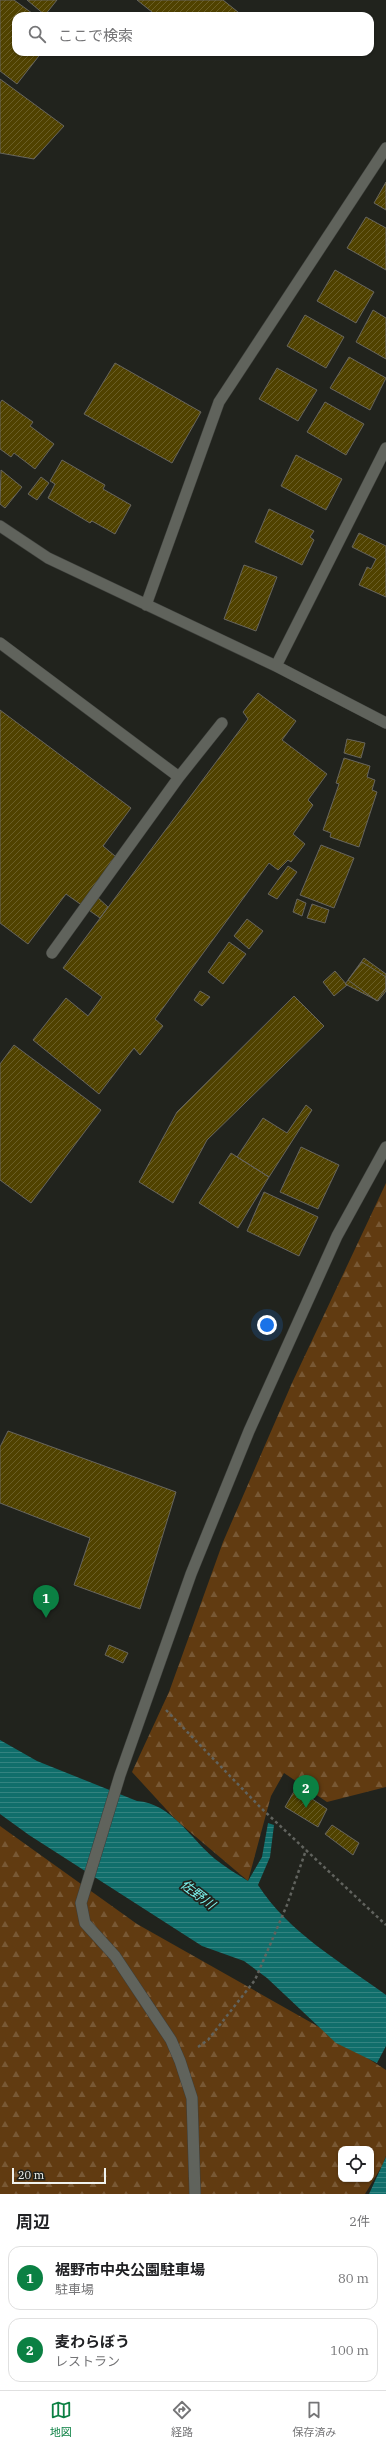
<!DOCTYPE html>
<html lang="ja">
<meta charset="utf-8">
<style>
:root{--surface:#fff;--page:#f6f6f6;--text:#202124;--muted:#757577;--line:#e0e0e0;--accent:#0b8043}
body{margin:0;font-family:"IBM Plex Serif","Noto Sans JP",serif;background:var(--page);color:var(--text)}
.controls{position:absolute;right:12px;bottom:12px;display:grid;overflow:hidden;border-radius:8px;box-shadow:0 1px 3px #0004}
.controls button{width:36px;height:36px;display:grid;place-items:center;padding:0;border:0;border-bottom:1px solid var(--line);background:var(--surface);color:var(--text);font:20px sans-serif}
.scale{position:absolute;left:12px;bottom:10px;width:94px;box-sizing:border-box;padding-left:4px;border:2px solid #f0f2ee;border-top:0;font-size:11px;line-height:14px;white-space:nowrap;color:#f0f2ee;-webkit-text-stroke:3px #21231d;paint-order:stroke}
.you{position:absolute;left:267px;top:1325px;width:14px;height:14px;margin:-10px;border:3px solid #fff;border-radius:50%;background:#1a73e8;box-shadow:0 0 0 6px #1a73e833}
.badge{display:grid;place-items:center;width:26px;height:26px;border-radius:50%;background:var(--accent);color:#fff;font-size:13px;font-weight:700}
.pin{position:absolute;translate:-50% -33px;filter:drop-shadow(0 1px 2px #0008)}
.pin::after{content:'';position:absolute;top:21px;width:14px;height:12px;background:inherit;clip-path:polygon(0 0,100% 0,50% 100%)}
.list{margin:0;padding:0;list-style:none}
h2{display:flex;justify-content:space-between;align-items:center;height:52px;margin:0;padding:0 16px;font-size:17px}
h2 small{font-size:13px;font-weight:400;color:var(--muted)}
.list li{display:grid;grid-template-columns:26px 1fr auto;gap:12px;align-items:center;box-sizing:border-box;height:64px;margin:0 8px 8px;padding:0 8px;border:1px solid var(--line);border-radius:12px}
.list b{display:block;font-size:15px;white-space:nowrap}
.list p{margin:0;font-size:13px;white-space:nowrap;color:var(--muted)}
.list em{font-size:13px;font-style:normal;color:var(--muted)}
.icon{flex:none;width:22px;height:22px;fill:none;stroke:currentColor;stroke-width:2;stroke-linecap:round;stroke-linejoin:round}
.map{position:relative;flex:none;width:386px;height:2194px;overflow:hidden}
.search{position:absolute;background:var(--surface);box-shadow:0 1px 3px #0004;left:12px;right:12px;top:12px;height:44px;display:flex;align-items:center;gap:10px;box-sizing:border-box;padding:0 14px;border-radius:12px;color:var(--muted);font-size:15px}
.sheet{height:196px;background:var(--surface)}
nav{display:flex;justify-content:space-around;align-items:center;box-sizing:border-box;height:56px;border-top:1px solid var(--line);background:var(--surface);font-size:11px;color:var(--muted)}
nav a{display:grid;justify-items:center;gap:2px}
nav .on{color:var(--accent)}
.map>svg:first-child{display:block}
.forest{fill:url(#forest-firs);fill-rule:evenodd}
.water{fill:url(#water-rules)}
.building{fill:url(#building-hatch);stroke:#67655e}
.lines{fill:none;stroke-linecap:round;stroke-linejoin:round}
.service-casing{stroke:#3d3f3b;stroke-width:12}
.minor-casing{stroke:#3d3f3b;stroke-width:12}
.path{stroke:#61635e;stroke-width:2.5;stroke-dasharray:3 3;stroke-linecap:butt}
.service{stroke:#60635c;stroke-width:11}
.minor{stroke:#60635c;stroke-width:11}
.labels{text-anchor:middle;stroke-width:3.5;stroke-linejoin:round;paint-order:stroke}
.water-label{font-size:13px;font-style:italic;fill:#7df6f1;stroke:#21231d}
</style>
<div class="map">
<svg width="386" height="2194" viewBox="0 0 386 2194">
<defs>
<pattern id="forest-firs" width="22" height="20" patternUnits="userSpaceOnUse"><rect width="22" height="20" fill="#613b11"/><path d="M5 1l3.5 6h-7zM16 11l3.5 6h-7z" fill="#785834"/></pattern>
<pattern id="water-rules" width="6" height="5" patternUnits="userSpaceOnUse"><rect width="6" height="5" fill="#106e6b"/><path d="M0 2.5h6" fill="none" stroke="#338380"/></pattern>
<pattern id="building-hatch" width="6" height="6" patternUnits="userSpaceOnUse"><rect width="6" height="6" fill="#504200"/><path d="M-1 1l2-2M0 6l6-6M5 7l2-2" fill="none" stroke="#6a5e26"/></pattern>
</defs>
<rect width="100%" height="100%" fill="#21231d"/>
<path class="forest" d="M386,1183v604l-59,15 -43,-29 -13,23 -23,85 -72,-61 -44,-48 37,-80 54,-150 69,-159z
M0,1826l137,98 182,103 67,43v86l-4,10 -17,28h-365zM341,2149h30v30h-30z"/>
<path class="water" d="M0,1740l37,21 100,40c34,2 54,38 78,58 10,8 22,15 33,22l14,-24 6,-34 6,2 -4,32 -12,28c31,48 83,77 128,110v51l-9,17 -41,-20 -69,-65 -23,-17 -42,-15 -173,-111 -29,-21z
M386,2157v37h-17z"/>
<path class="building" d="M0,0h14l22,16h-20v36h26l-25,32 -17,-13z
M27,0h30l-12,15z
M137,0h86l20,16h-86z
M0,79l64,47 -30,33 -34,-6z
M386,182v28l-12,-7z
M366,217l20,11v42l-39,-22z
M335,270l39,22 -18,31 -39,-22z
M373,310l13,8v41l-30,-17z
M305,315l39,22 -18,31 -39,-22z
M349,357l37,21 -16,32 -40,-22z
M115,363l86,49 -29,51 -88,-49z
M277,368l40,22 -19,31 -39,-22z
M2,400l31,22 -3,4 24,18 -19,25 -21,-16 -3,4 -11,-8v-46z
M325,402l39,22 -18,31 -39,-23z
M296,455l46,24 -16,31 -45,-24z
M62,460l43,25 -2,4 28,16 -16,29 -23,-13 -2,2 -42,-25 7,-14 -5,-3z
M1,470l21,17 -17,21 -5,-4z
M41,477l8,6 -12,17 -9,-6z
M269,509l45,22 -4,6 4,3 -12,25 -47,-23z
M359,533l27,13v51l-27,-12 8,-18 4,2 5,-10 -24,-12z
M244,565l33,12 -21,54 -32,-12z
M258,693l38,28 -14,19 45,34 -19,26 5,5 -20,29 12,10 -14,18 -3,-2 -10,10 -9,-7 -114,156 8,7 -23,29 -6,-7 -35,46 -66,-54 33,-42 22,18 14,-19 -39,-29 185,-249 -5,-7z
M0,710l131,98 -28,38 18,15 -25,35 12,11 -8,11 -34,-24 -38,50 -28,-21z
M347,739l18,4 -4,15 -17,-5z
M344,758l26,8 -3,11 8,3 -3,10 5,2 -18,55 -29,-10 1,-4 -8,-3 16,-46 -3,-1z
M321,845l33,13 -20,50 -34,-13z
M288,866l9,6 -20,27 -9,-5z
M297,899l9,4 -4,13 -9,-4z
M312,904l17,6 -4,13 -18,-5z
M247,919l16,12 -14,18 -15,-13z
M229,942l17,12 -23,30 -15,-12z
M364,958l22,16v14l-9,13 -29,-21z
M362,962l24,15v14l-8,10 -33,-17z
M335,971l12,14 -13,11 -11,-14z
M200,991l10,6 -8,9 -8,-6z
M294,996l30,30 -117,114 -34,63 -34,-21 38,-70z
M14,1045l87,65 -70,93 -31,-23v-116z
M306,1105l6,5 -43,67 -32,-20 26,-39 24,15z
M301,1147l38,18 -21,44 -38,-17z
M231,1153l38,24 -31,51 -39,-25z
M264,1192l54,25 -19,39 -52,-25z
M8,1431l168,61 -36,117 -66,-24 16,-47 -90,-35v-56z
M109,1645l19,8 -5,10 -18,-8z
M296,1788l31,21 -9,18 -33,-20z
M332,1825l27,18 -6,12 -28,-21z"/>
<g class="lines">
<g class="service-casing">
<path id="service" d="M0,643l179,134
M52,953l127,-176 43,-54"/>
</g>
<g class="minor-casing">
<path id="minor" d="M0,526l48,32 228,108 110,57
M146,605l73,-203 167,-254
M276,666l110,-218
M195,2194l-3,-96 -12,-37 -9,-21 -56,-84 -30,-33 -4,-20 39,-128 71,-201 58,-143 88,-195 49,-89"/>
</g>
<path class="path" d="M166,1710l95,98 125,117
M198,2047l10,-7 47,-60 32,-75 19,-55"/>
<use href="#service" class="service"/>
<use href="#minor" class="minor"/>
</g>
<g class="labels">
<g class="water-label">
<text transform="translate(198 1894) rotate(37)" y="5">佐野川</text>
</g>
</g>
</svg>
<div class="controls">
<button><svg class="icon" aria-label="locate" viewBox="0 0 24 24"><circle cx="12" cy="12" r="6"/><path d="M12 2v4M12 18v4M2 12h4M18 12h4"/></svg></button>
</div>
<div class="scale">20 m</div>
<div class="you"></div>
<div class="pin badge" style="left:46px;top:1618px">1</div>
<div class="pin badge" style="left:306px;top:1808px">2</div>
<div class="search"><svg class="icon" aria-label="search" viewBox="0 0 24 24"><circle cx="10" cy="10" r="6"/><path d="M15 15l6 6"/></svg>ここで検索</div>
</div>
<section class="sheet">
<h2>周辺<small>2件</small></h2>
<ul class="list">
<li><span class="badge">1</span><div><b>裾野市中央公園駐車場</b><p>駐車場</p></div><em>80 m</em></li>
<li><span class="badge">2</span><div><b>麦わらぼう</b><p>レストラン</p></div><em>100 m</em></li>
</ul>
</section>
<nav>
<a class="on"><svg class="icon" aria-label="map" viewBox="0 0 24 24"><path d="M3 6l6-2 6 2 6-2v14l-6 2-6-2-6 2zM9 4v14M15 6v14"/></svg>地図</a>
<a><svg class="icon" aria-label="directions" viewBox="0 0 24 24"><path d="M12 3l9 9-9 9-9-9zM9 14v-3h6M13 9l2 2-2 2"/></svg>経路</a>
<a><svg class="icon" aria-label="saved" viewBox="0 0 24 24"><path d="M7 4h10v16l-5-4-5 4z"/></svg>保存済み</a>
</nav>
